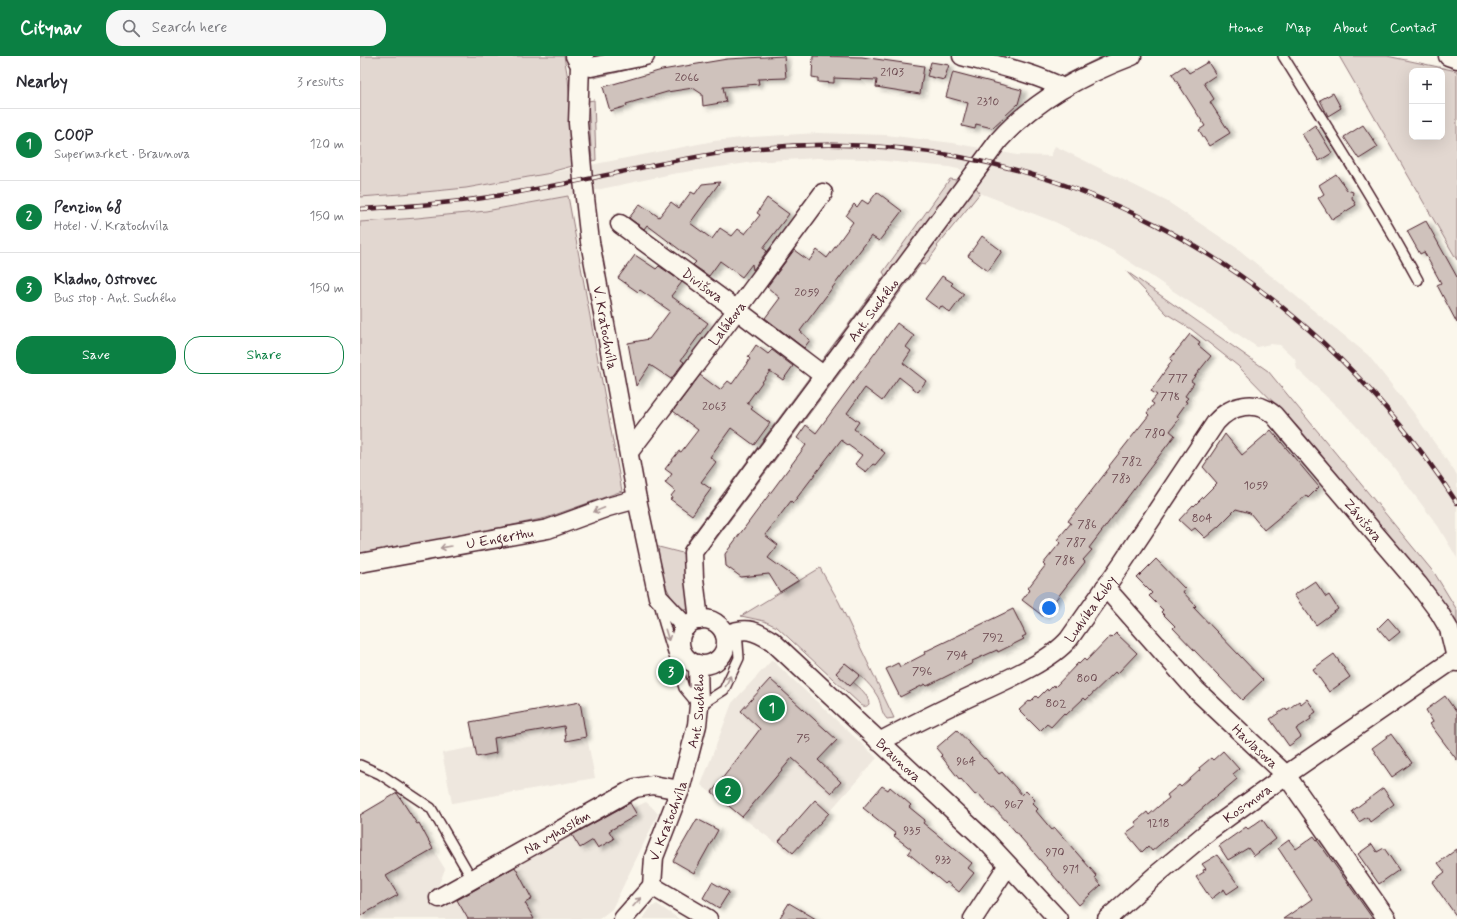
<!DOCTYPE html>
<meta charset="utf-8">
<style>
:root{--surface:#fff;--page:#f7f7f7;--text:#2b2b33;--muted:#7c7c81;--line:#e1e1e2;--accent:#0b8043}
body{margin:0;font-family:Mynerve,sans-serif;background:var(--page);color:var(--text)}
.controls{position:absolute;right:12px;top:12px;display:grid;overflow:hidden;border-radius:8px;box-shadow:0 4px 16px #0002}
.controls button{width:36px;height:36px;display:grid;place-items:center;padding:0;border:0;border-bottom:1px solid var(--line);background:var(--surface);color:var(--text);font:20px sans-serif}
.you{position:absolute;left:689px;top:552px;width:14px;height:14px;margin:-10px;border:3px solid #fff;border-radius:50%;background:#1a73e8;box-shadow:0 0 0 6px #1a73e833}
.badge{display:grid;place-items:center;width:26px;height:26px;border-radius:50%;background:var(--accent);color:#fff;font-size:13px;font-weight:700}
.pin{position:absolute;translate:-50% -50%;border:2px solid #fff;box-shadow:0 1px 4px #0006}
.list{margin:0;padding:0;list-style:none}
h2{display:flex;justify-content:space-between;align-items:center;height:52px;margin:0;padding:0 16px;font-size:17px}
h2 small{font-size:13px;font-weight:400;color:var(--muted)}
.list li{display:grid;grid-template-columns:26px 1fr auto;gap:12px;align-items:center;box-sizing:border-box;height:72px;padding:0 16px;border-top:1px solid var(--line)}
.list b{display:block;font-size:15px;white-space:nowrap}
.list p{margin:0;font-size:13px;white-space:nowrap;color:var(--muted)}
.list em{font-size:13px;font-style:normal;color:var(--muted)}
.actions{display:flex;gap:8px;padding:12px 16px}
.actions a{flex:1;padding:9px 0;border:1px solid var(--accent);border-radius:16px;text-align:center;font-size:14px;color:var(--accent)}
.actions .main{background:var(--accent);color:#fff}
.icon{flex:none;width:22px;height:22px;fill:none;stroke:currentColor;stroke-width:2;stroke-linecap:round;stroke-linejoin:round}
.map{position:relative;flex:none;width:1097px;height:863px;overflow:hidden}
header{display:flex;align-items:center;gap:24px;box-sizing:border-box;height:56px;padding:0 20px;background:var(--accent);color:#fff}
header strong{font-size:19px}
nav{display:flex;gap:22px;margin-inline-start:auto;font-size:14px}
.search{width:280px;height:36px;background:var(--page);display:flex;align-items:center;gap:10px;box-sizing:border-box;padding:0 14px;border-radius:16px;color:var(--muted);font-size:15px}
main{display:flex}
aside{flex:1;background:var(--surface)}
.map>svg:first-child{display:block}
.built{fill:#eee7de}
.green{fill:#e2d7d0;stroke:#967b7e;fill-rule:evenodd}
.building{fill:#cfc2bc;stroke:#4a1f2b;filter:url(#shadow)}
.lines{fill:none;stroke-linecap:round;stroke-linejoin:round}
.service-casing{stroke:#4a1f2b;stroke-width:12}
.minor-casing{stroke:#4a1f2b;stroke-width:21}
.service{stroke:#fbf7ec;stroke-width:9}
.minor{stroke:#fbf7ec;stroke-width:18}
.rail-casing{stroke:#4a1f2b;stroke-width:4.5}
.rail{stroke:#fbf7ec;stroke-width:3;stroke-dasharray:9;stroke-linecap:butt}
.oneway{stroke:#ab9695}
.labels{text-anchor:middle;stroke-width:3;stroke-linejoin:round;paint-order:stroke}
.number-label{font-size:12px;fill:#6b484f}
.street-label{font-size:14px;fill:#4a1f2b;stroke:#fbf7ec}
</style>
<header>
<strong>Citynav</strong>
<div class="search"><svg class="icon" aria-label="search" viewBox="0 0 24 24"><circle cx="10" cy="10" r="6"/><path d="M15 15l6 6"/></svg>Search here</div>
<nav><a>Home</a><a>Map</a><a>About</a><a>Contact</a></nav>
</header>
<main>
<aside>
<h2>Nearby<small>3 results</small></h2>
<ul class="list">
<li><span class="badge">1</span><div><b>COOP</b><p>Supermarket · Braunova</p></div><em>120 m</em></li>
<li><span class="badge">2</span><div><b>Penzion 68</b><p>Hotel · V. Kratochvíla</p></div><em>150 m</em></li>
<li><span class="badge">3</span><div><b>Kladno, Ostrovec</b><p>Bus stop · Ant. Suchého</p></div><em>150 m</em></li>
</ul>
<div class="actions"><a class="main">Save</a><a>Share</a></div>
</aside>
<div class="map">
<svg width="1097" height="863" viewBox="0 0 1097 863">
<defs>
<filter id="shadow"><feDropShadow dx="4.5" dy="2.5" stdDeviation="2" flood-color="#0004"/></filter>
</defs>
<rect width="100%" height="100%" fill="#fbf7ec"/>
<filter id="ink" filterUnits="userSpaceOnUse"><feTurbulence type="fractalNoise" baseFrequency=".025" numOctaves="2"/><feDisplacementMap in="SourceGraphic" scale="8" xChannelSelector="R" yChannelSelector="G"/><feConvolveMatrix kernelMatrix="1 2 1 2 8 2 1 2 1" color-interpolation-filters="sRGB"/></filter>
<g filter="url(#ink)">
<path class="built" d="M457,77l69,2 67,8 64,12 34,1 4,-10 113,56 69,46 131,107 45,57 44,63v83l-19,-32 -47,-62 -46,-50 -48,-45 -2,-10 -15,-14 -10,-1 -13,3 -142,-95 -60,-30 -75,-29 -6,-8 7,-11 -32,-7 -85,-8 -47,-1 -63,4 -82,12 -104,22 -82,15 -69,7 -57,4v-25l54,-4 68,-7 232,-45 37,-4z
M412,604l105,98 -86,97 -90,-70 31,-82z
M220,646l15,76 -143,25 -10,-50 33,-6 -5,-25z
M37,737l23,35 25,41 -11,28 8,12 186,-109 5,8 13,-6 6,5 6,7 -46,95 -13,10h-239v-105z
M297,848l22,15h-36l7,-11z"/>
<path class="green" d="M0,0h204l4,23 8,86 -22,6 -3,2 -85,15 -52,5 -54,4z
M743,0h12l-44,20h-8z
M979,0h48l70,15v189zM1052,15h30v66h-30z
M291,4l1,4 -58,14v-5z
M234,44l2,60 -4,1 -4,-60z
M590,123l13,2 -136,181 -8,2 66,-89 -2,-3z
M614,129l6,8 -43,53 1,1 -13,18 -4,-1 -214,287 -4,-3z
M208,140l54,295 -76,27 -186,39v-335l57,-4 69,-7z
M766,215l142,100 167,203 22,36v15l-7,-12 -21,-30 -132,-157 -59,-60 -47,-37 -24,-15z
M451,319v7l-119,161 -4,-2z
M295,490l31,8 3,56c-22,-1 -30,-47 -34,-64z
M460,512l19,34 55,116 -7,1c-7,-7 -5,-17 -11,-25 -7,-12 -20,-22 -31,-31l-9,10 14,13 3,-4c8,7 15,12 16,22 -2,3 -5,3 -8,1l-84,-78 -13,-6 -23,-5z"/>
<path class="building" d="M424,0l2,22 -28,1 1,5 -36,3 3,15 -23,4 -1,-12 -9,-6 -26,4 -41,12 1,2 -17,5 -7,-24 59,-17 65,-11z
M453,0l49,1 62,9 -4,28 -44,-7 1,-7 -43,-2v5l-16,-1v-4l-6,-1z
M571,6l18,3 -5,15 -17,-4z
M848,6l8,13 -12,8 10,16 -4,3 20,31 -21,13 -10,-16 6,-4 -33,-52 12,-8 5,7z
M593,16l69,18 -4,14 -26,24 -16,-4 -1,5 -13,-3 6,-23 -22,-6z
M973,37l8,15 -13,8 -8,-16z
M955,69l17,28 -13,8 -17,-27z
M1003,69l15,22 -19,12 -15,-22z
M976,118l11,16 6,2 -1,6 4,7 -24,15 -14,-22 6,-4 -5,-9z
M360,126l-30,41 22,16 8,-11 12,8 6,-7 7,5 15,-19 -3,-2 10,-15 22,16 -26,34 4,3 -14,19 -1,-6 -10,13 -22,-16 -11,15 -16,-11 3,-3 -49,-37 -3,4 -15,-11 11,-14 19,13 12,-15 8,6 12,-16 4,2 7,-10z
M517,136l25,19 -23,30 -8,-5 -71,95 10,9 -6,8 -39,-30 15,-20 -13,-11 27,-37 15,11 8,-11 10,8 26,-36 -7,-6 8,-12 3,3 5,-7 6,4z
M1066,165l31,56v46l-20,-38 4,-2 -17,-31 -4,2 -13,-23z
M622,180l20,15 -14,20 -20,-15z
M275,199l21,14 3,-3 23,16 -11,14 37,27 -27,37 3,2 -13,17 -21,-14 -14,21 -8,-43 21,-4 21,-28 -30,-21 -2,2 -20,-14z
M582,220l11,7 -2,2 13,9 -14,19 -9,-7 -2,3 -14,-10z
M537,267l17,13 -8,11 5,4 -8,12 23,18 -8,11 -19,-15 -17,24 -17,-13 -18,25 12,9 -5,7 31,24 -10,12 -2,-1 -7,8 -11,-8 7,-9 -21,-15 -48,63 -2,-2 -26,34 13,10 -10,13 31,22 -19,12 -11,-18 -28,3 -15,-11 -1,-12 81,-109 -9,-7 9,-13 10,8z
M830,278l10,8 -2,3 13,11 -20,25 3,2 -9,13 3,2 -3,3 2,1 -10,14 3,2 -10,13 5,4 -86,113 3,2 -9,10 2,2 -42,54 -21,-16 8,-10 -2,-2 17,-22 -2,-2 17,-21 -3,-3 14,-17 -3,-2 42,-54 -1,-1 40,-51 -2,-2 7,-9 -3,-2 6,-7 -6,-4 21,-30 -2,-2z
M396,289l12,9 4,-4 21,16 -10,14 -13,-9 -23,32 6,4 -2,2 19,14 -16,22 -23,-17 -21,29 6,5 -15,20 10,7 -19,26 -22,-16 2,-1 -1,-2 4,-5 -10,-8 7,-9 -7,-5 14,-18 2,1 17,-22 -25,-19 27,-36 20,15 8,-9 4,3 18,-25 -2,-2z
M911,374l48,57 -11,11 -2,-3 -42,35 -14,-17 -14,-4 -17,17 -14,12 -10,-10 -4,3 -12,-11 14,-15 1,1 23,-23 -14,-16 22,-33 17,21z
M796,503l29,30 -2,3 13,14 -2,2 69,72 -21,20 -69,-72 2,-2 -14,-14 2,-2 -14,-14 3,-3 -15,-15z
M955,525l11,16 3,-2 9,14 -22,16 -22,-30z
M653,553l13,26 -4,2 2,2 -26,13 -1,-2 -25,11 1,2 -46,23 -2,-2 -25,13 -14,-28 12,-6 2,4 25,-13 -1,-2z
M1028,562l12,14 -11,9 -11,-13z
M756,577l21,20 -20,21 -2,-2 -29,28 -2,-2 -18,17 -2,-2 -13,14 -4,-3 -7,7 -21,-21 10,-9 1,1 6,-6 2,2 9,-9 1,2 6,-6 1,2 23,-24 1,1 5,-5 2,2 23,-24 2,1z
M974,598l16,23 -21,15 -16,-23z
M485,607l15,12 -10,11 -14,-13z
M410,623l67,61 -19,20 23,22 -10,11 -39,-35 -50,59 -30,-25 48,-63 -19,-18z
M1085,640l12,17v47l-27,-36 3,-2 -7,-12z
M947,643l9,13 -6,4 1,3 -15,10 5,8 -12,9 -19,-27 16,-11 1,2 12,-9 2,3z
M220,646l6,35 -20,4 -2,-15 -70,12 2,15 -19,4 -7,-35z
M597,674l27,29 1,-1 14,16 3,-2 20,23 4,-4 9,9 -3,3 6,6 -2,2 16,19 3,-2 42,48 -2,2 6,7 -22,20 -71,-82 -14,-15 -2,1 -14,-16 -3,2 -14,-16 -1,1 -19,-24 1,-1 -6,-7z
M1031,678l21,29 -20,14 -20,-29z
M863,695l16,18 -6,5 4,5 -85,72 -4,-5 -6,6 -16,-19 11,-8 -2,-3 12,-10 2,3 10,-9 10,-8 -2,-3 12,-10 2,2 10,-9 9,-8 -1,-2 12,-10 2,2z
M522,730l6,4 2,-3 21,18 -2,2 16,13 -2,3 49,40 -4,5 6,5 -15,19 -12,-10 -2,2 -37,-31 3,-4 -17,-13 2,-2 -33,-26z
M1023,732l11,16 -24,18 -3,-5 -8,5 -7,-11z
M37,737l20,31 2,-1 14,26 -47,27 12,19 -38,21v-101z
M455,744l14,13 -36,40 -14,-12z
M270,747l7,12 -28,16 5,8 -16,9 -5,-8 -13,8 -8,-13z
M337,763l21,11 -24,43 -21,-12z
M902,763l14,20 -22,17 -6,-8 -20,12 -9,-14 27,-19 2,2z
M954,780l23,32 36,51h-90l29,-20 -34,-51 11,-8 7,9z
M1012,788l5,8 7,-4 15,22 -20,14 -21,-30z
M1097,793v68l-25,-35 13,-10 -7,-9z
M857,799l22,31 -12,8 -3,-5 -13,10 -15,-22 8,-5 -1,-2 3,-1 -4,-5z
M155,811l17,32 -7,4 9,16h-66l-11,-19z
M352,826l17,10 -10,16 -16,-10z
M429,847l27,16h-37z"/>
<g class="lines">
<g class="service-casing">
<path id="service" d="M923,0c46,74 93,147 135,224
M299,546l5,21 20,65 15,18 25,-16 15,-32 -2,-28
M0,709l20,9 51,34 41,71"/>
</g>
<g class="minor-casing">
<g id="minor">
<path id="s1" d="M215,0l5,9 -2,58 5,57 7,62 47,257 21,98 28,30"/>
<path d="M224,0l-4,9 11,2 54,-11"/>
<path d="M602,0c34,9 70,16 101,32"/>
<path d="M1088,0l9,3"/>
<path id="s2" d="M260,168l117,86 87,66"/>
<path id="s3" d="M269,396l108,-142 86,-117"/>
<path id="s4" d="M0,507l188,-34 60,-22 29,-8"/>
<path id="s5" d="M745,531l91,103 90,85 101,144"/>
<circle cx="343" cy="586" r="23"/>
<path id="s6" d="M339,564l-5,-42 -1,-26 306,-412c36,-40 83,-65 133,-84"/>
<path id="s7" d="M365,579c20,-8 28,-6 47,6l215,201 71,77"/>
<path id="s8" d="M519,686c27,-14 54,-28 82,-41 31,-15 87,-37 108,-62l52,-74 95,-143c15,-17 40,-23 58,-7l144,169 21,28 10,17 8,33"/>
<path id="s9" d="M292,830l2,-29 26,-67 17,-65 2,-19 -1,-42"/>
<path d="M292,830l56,33"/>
<path id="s10" d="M79,842l196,-110 18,-3 27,5"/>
<path d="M263,863l29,-33"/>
<path d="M613,863l35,-54"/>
<path id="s11" d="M747,863l49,-44 54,-45 76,-55 170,-117"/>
</g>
</g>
<use href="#service" class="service"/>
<use href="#minor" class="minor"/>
<g class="rail-casing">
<path id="rail" d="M0,153c41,-2 82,-5 123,-11 28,-4 57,-10 85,-15 61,-12 121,-27 182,-34 291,-31 551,112 707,354"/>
</g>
<use href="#rail" class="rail"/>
</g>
<defs><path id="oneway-shaft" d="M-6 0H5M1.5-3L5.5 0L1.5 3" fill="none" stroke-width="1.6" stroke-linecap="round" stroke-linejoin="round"/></defs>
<g class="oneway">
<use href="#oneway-shaft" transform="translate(239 454) rotate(158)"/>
<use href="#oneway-shaft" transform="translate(86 491) rotate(170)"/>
<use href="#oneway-shaft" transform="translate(307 579) rotate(73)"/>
<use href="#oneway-shaft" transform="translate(368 625) rotate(-65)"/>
<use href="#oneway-shaft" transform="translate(277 846) rotate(-48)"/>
</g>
</g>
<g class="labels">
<g class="number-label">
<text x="532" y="20">2103</text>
<text x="327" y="25">2066</text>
<text x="628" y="49">2310</text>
<text x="447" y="240">2059</text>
<text x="818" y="326">777</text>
<text x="810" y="344">778</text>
<text x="354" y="354">2063</text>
<text x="795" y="381">780</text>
<text x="772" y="409">782</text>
<text x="761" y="426">783</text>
<text x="896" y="433">1059</text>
<text x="842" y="466">804</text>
<text x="727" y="472">786</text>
<text x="716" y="490">787</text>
<text x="705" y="508">788</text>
<text x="633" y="585">792</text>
<text x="597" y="603">794</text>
<text x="562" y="619">796</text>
<text x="727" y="626">800</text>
<text x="696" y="651">802</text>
<text x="443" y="686">75</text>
<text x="606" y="709">964</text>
<text x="654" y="752">967</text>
<text x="798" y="771">1218</text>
<text x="552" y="778">935</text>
<text x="695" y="800">970</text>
<text x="583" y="807">933</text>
<text x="711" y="817">971</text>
</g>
<g class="street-label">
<text dy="5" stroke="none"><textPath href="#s2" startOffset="103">Divišova</textPath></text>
<text dy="5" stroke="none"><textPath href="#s6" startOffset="370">Ant. Suchého</textPath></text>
<text dy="5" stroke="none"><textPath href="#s3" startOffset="162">Lalákova</textPath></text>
<text dy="5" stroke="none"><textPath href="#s1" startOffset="275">V. Kratochvíla</textPath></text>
<text dy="5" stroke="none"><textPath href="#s8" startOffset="682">Závišova</textPath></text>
<text dy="5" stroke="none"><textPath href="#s4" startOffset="142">U Engerthu</textPath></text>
<text dy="5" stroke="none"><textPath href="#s8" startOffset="254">Ludvíka Kuby</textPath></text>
<text dy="5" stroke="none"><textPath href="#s9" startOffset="182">Ant. Suchého</textPath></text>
<text dy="5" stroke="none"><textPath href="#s5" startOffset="219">Havlasova</textPath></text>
<text dy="5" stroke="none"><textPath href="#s7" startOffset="224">Braunova</textPath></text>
<text dy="5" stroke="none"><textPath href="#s11" startOffset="182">Kosmova</textPath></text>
<text dy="5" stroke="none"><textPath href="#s9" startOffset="68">V. Kratochvíla</textPath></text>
<text dy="5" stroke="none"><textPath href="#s10" startOffset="135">Na vyhaslém</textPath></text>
</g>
</g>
</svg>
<div class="controls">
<button>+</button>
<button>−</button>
</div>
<div class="you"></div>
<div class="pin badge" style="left:412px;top:652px">1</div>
<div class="pin badge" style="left:368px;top:735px">2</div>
<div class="pin badge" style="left:311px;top:616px">3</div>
</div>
</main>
